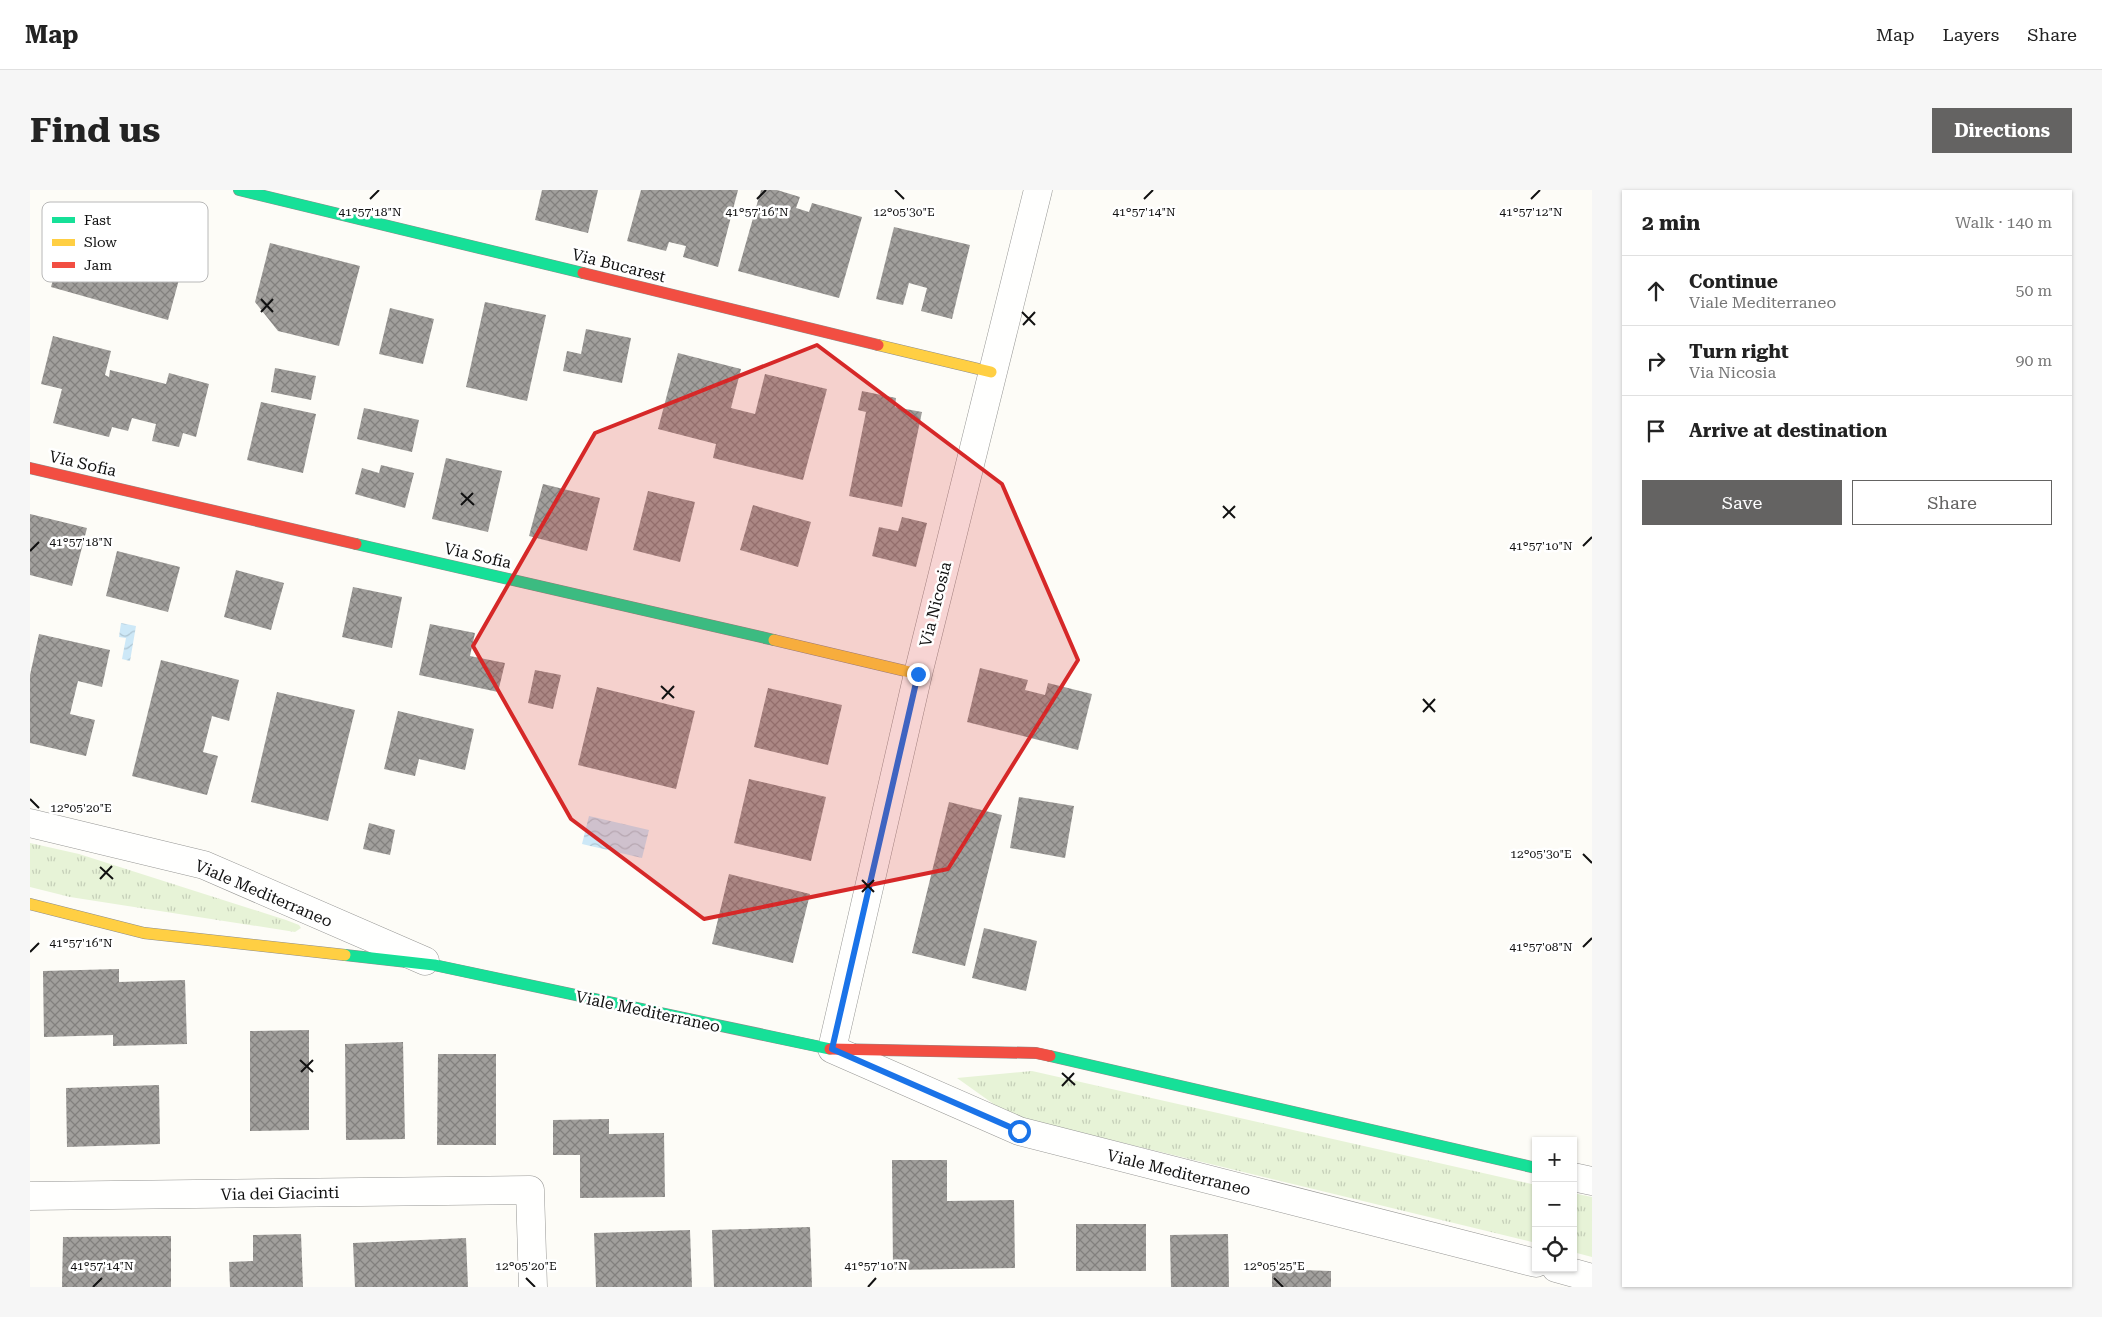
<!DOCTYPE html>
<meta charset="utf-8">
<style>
:root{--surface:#fff;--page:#f6f6f6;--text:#222;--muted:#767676;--line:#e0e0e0;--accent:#646362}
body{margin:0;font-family:"Roboto Serif",serif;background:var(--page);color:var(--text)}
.controls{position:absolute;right:15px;bottom:15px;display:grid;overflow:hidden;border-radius:0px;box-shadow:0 1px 4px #0004}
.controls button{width:45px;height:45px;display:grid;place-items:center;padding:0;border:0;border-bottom:1px solid var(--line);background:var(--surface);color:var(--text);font:25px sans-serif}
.stop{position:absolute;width:15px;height:15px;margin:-11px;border:4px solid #1a73e8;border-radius:50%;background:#fff}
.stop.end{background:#1a73e8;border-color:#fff;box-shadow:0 1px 5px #0008}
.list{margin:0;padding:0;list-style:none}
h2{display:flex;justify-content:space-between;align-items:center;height:65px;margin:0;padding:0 20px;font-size:21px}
h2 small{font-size:16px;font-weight:400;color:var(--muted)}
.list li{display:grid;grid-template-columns:32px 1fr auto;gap:15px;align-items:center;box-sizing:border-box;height:70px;padding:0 20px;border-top:1px solid var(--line)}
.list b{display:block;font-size:19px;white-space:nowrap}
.list p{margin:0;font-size:16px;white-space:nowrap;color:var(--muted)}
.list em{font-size:16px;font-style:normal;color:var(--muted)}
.actions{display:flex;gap:10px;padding:15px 20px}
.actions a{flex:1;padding:11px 0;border:1px solid var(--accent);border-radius:0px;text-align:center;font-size:18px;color:var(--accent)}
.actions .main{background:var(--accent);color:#fff}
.icon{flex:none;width:28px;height:28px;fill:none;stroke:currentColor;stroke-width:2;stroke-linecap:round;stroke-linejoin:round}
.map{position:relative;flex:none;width:1562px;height:1097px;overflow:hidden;border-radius:0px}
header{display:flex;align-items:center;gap:30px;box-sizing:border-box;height:70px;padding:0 25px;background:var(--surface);border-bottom:1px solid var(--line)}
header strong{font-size:24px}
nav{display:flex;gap:28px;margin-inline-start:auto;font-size:18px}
.intro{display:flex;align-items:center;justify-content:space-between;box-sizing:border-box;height:120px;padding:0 30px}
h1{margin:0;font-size:35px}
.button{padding:12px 22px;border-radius:0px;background:var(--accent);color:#fff;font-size:18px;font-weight:700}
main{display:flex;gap:30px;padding:0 30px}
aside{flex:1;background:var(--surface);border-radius:0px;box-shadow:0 1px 4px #0004}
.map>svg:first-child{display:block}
.grass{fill:url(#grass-tufts)}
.water{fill:url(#water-waves)}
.building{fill:url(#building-cross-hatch)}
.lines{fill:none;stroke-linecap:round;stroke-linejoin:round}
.street-casing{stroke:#979795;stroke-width:29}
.fast-casing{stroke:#8e8d8b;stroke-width:12}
.slow-casing{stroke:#8e8d8b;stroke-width:12}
.jam-casing{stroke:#8e8d8b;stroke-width:12}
.street{stroke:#fffffe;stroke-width:28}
.fast{stroke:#16e098;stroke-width:11}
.slow{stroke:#ffcf43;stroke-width:11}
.jam{stroke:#f24e42;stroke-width:11}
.route{stroke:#1a73e8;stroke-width:6}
.marked{fill:#d62828;fill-opacity:0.2;stroke:#d62828;stroke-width:4;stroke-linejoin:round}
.ticks{fill:none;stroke:#111;stroke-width:2}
.labels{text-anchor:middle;stroke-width:5;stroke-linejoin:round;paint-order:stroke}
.street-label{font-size:16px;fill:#111;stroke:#fff}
.key{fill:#fff;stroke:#b8b8b8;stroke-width:1}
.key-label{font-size:14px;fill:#111}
.ticks-label{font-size:12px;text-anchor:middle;fill:#111;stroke:#fff;stroke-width:5;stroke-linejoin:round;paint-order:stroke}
</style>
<header>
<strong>Map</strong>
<nav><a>Map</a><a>Layers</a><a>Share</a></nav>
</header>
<div class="intro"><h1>Find us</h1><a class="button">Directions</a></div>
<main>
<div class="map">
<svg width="1562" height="1097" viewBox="0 0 1562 1097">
<defs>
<pattern id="grass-tufts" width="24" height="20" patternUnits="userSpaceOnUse" patternTransform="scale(1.25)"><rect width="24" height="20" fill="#e7f3d7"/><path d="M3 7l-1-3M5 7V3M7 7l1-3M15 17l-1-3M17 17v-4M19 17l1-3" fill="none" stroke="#c5cfb8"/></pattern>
<pattern id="water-waves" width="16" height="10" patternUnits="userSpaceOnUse" patternTransform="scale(1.25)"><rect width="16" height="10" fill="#cde8f7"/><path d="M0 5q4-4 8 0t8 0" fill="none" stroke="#afc6d3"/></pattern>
<pattern id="building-cross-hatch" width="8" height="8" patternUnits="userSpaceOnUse" patternTransform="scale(1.25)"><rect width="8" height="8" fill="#a19f9c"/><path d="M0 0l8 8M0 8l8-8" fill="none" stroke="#82807e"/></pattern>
</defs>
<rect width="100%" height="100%" fill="#fdfcf7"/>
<path class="grass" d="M0,653l49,11 207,66 13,5 2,3 -6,4 -225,-35 -40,-10z
M1002,881l504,114v58l-527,-128 -52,-37z
M1543,1003l19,4v60l-19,-5z"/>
<path class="water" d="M91,433l15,3 -6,35 -8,-2 4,-21 -7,-1z
M559,626l60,14 -7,28 -60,-14z"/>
<path class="building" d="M512,0h56l-10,43 -53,-13z
M611,0h97l-20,77 -35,-10 3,-11 -17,-4 -3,9 -39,-10z
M731,0h16l23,7 -4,11 13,4 3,-9 50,14 -23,81 -101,-27z
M864,37l76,18 -18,74 -31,-8 6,-23 -18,-5 -6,22 -27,-6z
M36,43l117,32 -15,55 -117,-33z
M240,53l90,23 -21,80 -61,-15 -23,-29z
M455,112l61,13 -19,86 -61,-14z
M360,118l44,11 -11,45 -44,-10z
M556,139l45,9 -9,45 -59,-12 4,-20 14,3z
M23,146l58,15 -6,24 4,2 1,-7 56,14 3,-11 40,11 -13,53 -13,-4 -4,14 -27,-6 4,-17 -24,-6 -4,13 -16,-4 -3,10 -56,-14 9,-34 -21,-5z
M648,163l63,16 -10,39 24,6 10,-40 62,15 -24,91 -90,-22 3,-14 -58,-15z
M245,178l41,8 -5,24 -40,-8z
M832,201l34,7 -1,9 27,5 -20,95 -53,-11 17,-84 -8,-2z
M231,212l55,12 -13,59 -56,-13z
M334,218l55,12 -7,32 -55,-13z
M416,268l56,13 -14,61 -56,-13z
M351,275l33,8 -9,35 -50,-14 7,-26 17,5z
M513,294l57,14 -13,53 -58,-15z
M618,301l47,11 -15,60 -47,-12z
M723,315l58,17 -13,45 -58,-17z
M0,324l57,14 -15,58 -42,-11z
M872,327l25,6 -11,44 -44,-11 7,-29 19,4z
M87,361l63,16 -12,45 -62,-16z
M206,380l48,13 -13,47 -47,-13z
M323,397l49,10 -10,51 -50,-11z
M400,434l45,9 -5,23 35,7 -7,29 -79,-17z
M9,444l71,16 -8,37 -24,-6 -8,33 25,6 -9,36 -56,-13v-68z
M131,470l78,20 -10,41 -17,-5 -9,36 15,4 -11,39 -75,-19z
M950,478l48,12 -3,10 20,5 3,-12 44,11 -14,56 -111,-28z
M505,480l26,5 -8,34 -25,-6z
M567,497l98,24 -19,78 -98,-24z
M738,498l74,17 -14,60 -74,-18z
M247,502l78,18 -27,111 -77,-19z
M368,521l76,18 -9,41 -46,-11 -4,17 -31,-7z
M719,589l77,18 -15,64 -77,-18z
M989,607l55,9 -9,52 -55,-10z
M919,612l53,13 -37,151 -53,-13z
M339,633l26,7 -5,25 -27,-6z
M699,684l81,20 -17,69 -81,-19z
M954,738l53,13 -11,50 -54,-13z
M89,779v13l66,-2 2,64 -74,2v-11l-69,2 -1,-66z
M279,840v100l-59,1v-100z
M373,852l2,97 -59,1 -1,-96z
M408,864h58v91h-59z
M129,895l1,59 -93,3 -1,-59z
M579,929v15l55,-1 1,64 -85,1v-43h-27v-35z
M862,970h55v41l67,-1 1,68 -122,2z
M1046,1034h70v47h-70z
M780,1037l2,60h-98l-2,-57z
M660,1040l2,57h-96l-2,-54z
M271,1044l2,53h-73l-1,-25 24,-1v-26z
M1198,1044l1,53h-58l-1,-52z
M141,1046v51h-109l1,-50z
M436,1048l2,49h-113l-2,-44z
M1242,1079l59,2v16h-59z"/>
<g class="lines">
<g class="street-casing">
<path id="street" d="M1008,0l-120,484 -86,375 187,82 517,132
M0,633l174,42 221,96
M1543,987l19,4
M0,1006l500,-6 3,97
M1526,1078l36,10"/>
</g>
<g class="fast-casing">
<path id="fast" d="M209,0l344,83
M326,354l418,96
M315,765l89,10 396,84
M1020,866l486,112"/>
</g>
<g class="slow-casing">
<path id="slow" d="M848,155l113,27
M744,450l144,34
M0,714l114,29 201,22"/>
</g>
<g class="jam-casing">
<path id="jam" d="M553,83l295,72
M0,278l326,76
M800,859l206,4 14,3"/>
</g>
<use href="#street" class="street"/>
<use href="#fast" class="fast"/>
<use href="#slow" class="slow"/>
<use href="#jam" class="jam"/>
</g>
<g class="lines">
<path class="route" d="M888,484l-86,375 187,82"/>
</g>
<path class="marked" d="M787,155l185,139 76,176 -130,209 -244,50 -133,-100 -98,-173 122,-213z"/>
<path class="ticks" d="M865,0l9,9M340,9l9,-9M727,9l9,-9M1114,9l9,-9M1501,9l9,-9M231,109l12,13M231,122l12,-13M992,122l13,13M993,135l12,-13M431,303l13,12M431,315l12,-12M1193,316l12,12M1193,328l12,-12M1553,356l9,-9M0,361l9,-9M631,496l13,12M632,509l12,-13M1393,509l12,13M1393,522l12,-13M0,609l9,9M1553,664l9,9M70,677l13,12M70,689l12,-13M832,690l12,12M832,702l12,-12M1553,757l9,-9M0,762l9,-9M270,870l13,12M271,882l12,-12M1032,883l13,12M1032,896l12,-13M496,1088l9,9M1244,1088l9,9M63,1097l9,-9M838,1097l8,-9"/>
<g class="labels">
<g class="street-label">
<text transform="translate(589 75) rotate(14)" y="6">Via Bucarest</text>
<text transform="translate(53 273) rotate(13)" y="6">Via Sofia</text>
<text transform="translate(448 365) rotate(13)" y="6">Via Sofia</text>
<text transform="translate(905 414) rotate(-76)" y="6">Via Nicosia</text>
<text transform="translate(234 703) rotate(23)" y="6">Viale Mediterraneo</text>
<text transform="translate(618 821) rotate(12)" y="6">Viale Mediterraneo</text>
<text transform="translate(1149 982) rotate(14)" y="6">Viale Mediterraneo</text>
<text transform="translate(250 1003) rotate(-1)" y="6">Via dei Giacinti</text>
</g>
</g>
<rect x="12" y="12" width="166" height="80" rx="8" class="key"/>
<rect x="22" y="27" width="23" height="6" fill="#16e098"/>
<rect x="22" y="49" width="23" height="7" fill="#ffcf43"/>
<rect x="22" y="72" width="23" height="6" fill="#f24e42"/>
<g class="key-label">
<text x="54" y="35">Fast</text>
<text x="54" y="57">Slow</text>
<text x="54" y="80">Jam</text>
</g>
<g class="ticks-label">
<text x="874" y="26">12°05'30"E</text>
<text x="340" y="26">41°57'18"N</text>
<text x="727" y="26">41°57'16"N</text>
<text x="1114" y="26">41°57'14"N</text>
<text x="1501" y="26">41°57'12"N</text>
<text x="51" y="356">41°57'18"N</text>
<text x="1511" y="360">41°57'10"N</text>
<text x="51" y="622">12°05'20"E</text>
<text x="1511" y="668">12°05'30"E</text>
<text x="51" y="757">41°57'16"N</text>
<text x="1511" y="761">41°57'08"N</text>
<text x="72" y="1080">41°57'14"N</text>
<text x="846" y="1080">41°57'10"N</text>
<text x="496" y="1080">12°05'20"E</text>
<text x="1244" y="1080">12°05'25"E</text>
</g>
</svg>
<div class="controls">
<button>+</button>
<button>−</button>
<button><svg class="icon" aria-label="locate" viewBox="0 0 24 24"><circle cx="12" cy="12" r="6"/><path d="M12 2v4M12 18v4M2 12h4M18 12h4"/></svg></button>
</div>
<div class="stop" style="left:989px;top:941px"></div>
<div class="stop end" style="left:888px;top:484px"></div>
</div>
<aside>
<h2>2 min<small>Walk · 140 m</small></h2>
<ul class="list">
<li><svg class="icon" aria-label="ahead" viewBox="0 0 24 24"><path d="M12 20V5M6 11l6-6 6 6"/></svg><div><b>Continue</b><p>Viale Mediterraneo</p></div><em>50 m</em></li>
<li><svg class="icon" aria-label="right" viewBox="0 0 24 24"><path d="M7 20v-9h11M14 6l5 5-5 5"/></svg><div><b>Turn right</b><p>Via Nicosia</p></div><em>90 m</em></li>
<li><svg class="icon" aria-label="arrive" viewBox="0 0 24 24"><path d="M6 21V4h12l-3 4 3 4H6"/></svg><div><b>Arrive at destination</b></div></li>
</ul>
<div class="actions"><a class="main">Save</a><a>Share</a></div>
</aside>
</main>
